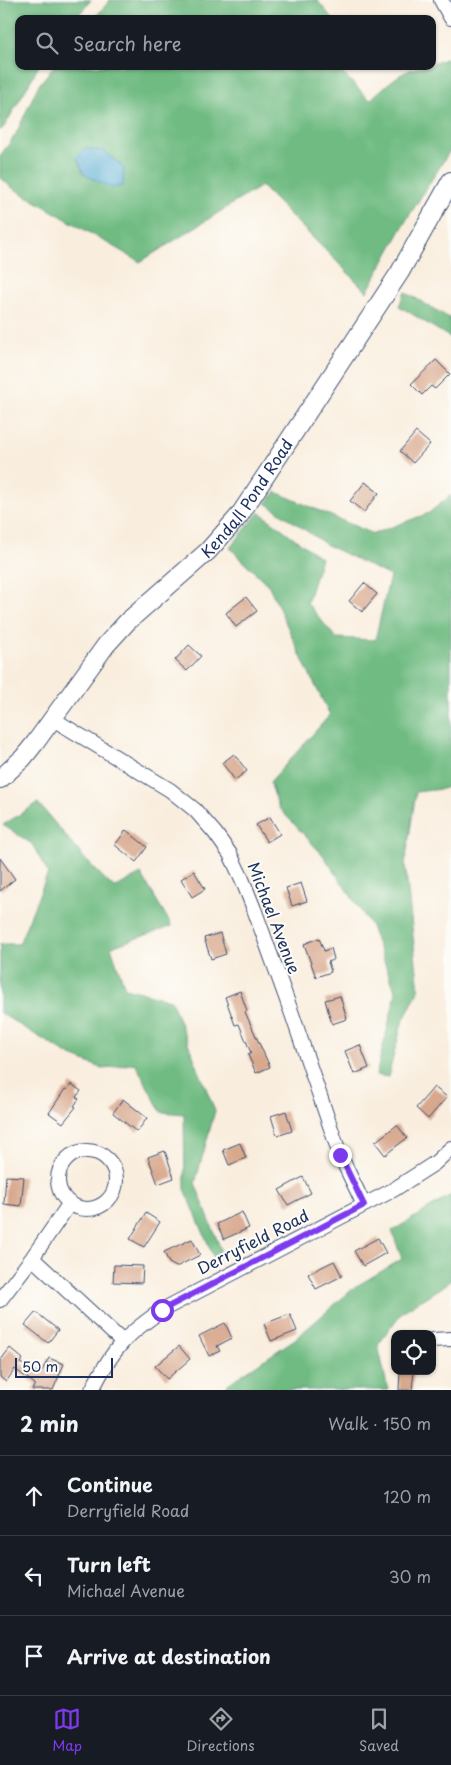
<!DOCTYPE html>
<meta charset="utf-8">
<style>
:root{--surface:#171b24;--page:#20242c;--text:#f1f3f6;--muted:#9ea1a6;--line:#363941;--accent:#7c3aed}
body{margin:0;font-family:"Playpen Sans",sans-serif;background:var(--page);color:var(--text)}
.controls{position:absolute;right:15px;bottom:15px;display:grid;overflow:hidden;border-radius:10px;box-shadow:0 1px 4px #0004}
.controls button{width:45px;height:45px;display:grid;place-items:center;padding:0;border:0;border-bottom:1px solid var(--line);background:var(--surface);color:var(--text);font:25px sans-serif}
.scale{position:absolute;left:15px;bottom:12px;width:98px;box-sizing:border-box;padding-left:5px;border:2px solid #1b2f5e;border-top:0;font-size:14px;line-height:18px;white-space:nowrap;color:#1b2f5e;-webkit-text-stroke:4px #fdfcf7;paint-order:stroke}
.stop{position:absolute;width:15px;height:15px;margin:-11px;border:4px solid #7c3aed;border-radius:50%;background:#fff}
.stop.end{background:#7c3aed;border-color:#fff;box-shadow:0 1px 5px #0008}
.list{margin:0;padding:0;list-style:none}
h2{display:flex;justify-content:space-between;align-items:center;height:65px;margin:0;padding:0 20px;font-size:21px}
h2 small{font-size:16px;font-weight:400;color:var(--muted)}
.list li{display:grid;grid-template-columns:32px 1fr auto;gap:15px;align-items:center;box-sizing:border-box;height:80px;padding:0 20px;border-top:1px solid var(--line)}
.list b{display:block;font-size:19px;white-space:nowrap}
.list p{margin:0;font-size:16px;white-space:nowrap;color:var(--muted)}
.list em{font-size:16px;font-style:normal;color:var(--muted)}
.icon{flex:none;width:28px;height:28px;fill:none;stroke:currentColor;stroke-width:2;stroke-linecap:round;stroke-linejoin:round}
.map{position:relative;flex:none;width:451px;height:1390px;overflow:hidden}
.search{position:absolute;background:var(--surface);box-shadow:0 1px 4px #0004;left:15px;right:15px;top:15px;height:55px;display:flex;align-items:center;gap:12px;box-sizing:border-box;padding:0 18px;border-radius:10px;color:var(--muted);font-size:19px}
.sheet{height:305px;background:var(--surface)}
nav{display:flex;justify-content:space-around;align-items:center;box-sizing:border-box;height:70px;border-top:1px solid var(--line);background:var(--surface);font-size:14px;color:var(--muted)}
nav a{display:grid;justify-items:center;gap:2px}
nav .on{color:var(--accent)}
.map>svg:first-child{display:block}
.forest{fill:#70bb82;stroke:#467570}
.water{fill:#5aaed6;stroke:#3a6e9a}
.building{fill:#d8a88d}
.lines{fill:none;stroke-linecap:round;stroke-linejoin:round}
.minor-casing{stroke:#3c4c71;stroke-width:16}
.tertiary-casing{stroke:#3c4c71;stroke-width:20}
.minor{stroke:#fff;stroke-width:14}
.tertiary{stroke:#fff;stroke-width:18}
.route{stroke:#7c3aed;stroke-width:6}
.labels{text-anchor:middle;stroke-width:4;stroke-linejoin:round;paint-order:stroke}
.street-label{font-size:16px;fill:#1b2f5e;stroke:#fdfcf7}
</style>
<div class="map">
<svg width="451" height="1390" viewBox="0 0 451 1390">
<rect width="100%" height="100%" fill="#fdfcf7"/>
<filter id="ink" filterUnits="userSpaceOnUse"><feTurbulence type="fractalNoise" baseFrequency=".02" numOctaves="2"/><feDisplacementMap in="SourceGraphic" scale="10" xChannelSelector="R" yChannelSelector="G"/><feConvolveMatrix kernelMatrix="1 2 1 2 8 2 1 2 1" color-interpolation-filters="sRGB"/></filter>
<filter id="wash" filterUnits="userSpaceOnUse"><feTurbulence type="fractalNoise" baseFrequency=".0096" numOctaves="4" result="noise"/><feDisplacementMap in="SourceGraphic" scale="20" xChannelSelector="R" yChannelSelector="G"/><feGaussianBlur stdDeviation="1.12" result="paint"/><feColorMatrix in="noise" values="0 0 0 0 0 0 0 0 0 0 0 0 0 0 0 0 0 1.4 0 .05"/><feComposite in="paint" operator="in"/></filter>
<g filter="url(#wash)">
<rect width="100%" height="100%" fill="#f9eede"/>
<path class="forest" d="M0,0h91l-16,19h-56v47h20l-35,61 -4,4z
M110,0h207l16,19h-239z
M451,57v92l-44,70 -40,73 -106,-106 -121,76 -129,-75 -11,-10v-21l16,-22 22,-48 16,-20h284l-1,2 33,32c19,-17 34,-34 62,-34v-2z
M405,292l46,27v19l-52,-32z
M276,492l97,42 56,-21 22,-18v291l-9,3 -26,3 -11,72 14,126 -17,33 -14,54 -12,-2 20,-82 -26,-69 -47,-69 -44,-47 -9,-26 60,-67 -26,-52 -35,-77 -39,-38 29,-36 62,46 -14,45 29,35 39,2 15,-64 -63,-31 -61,-42z
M38,803l47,56 29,29 27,-14 31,52 -61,21 14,41 46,12 44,111 -20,72 26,67 -7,8 -29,-69 -1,-75 -23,-2 -26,-49 -31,6 -35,-14 -69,-42v-69h19l29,-71 -16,-29 -29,-19z
M451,1195v86l-49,31 -24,33 10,45h-162l2,-6 67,-45 60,-52 47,-28 -10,-28z"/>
<path class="water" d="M84,148l20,3 20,17 -1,18 -12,2 -27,-14 -7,-16z"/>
<g id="blocks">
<path class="building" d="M436,360l14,14 -15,15 -4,-3 -9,9 -11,-11z
M416,432l14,12 -17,19 -13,-12z
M365,482l14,11 -15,19 -14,-11z
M364,583l13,11 -15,18 -13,-11z
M246,597l11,14 -21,16 -10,-14z
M189,645l12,11 -14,15 -12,-11z
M234,754l13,17 -12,9 -13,-17z
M270,817l10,17 -13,8 -11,-17z
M126,830l21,17 -11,15 -21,-17z
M0,858l15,21 -15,12z
M194,871l11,18 -13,8 -11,-18z
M301,883l6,18 -15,5 -6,-18z
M220,933l6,21 -15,5 -7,-21z
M319,938l5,13 7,-3 3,11 -6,3 3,10 -15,5 -12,-33z
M240,991l7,20 -2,1 25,55 -14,6 -8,-18 3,-2 -12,-29 -4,1 -10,-28z
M340,996l7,23 -15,5 -7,-24z
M360,1045l9,23 -15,6 -9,-23z
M71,1084l10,7 -5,6 3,2 -5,7 2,1 -13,16 -14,-10 16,-24 2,1z
M434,1087l13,10 -19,22 -12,-11z
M123,1099l24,19 -10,14 -24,-19z
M286,1111l6,20 -15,5 -6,-20z
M397,1125l10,13 -22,17 -10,-13z
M240,1143l6,15 -17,7 -6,-15z
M165,1151l9,27 -16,6 -10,-27z
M6,1176l18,1 -3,29 -17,-2z
M303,1177l8,16 -23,12 -9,-15z
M242,1212l7,16 -25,11 -7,-15z
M146,1213l14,9 -16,25 -14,-8z
M378,1238l8,15 -23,13 -9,-15z
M192,1239l8,16 -24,12 -7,-4 -5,-11z
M334,1261l8,15 -26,13 -8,-15z
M114,1265l29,1 -1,17 -29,-1z
M36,1312l22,18 -10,13 -23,-18z
M290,1314l7,17 -26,10 -7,-17z
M225,1323l7,15 -15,8 3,5 -11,5 -10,-20z
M179,1346l11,13 -23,20 -12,-13z
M10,1348l13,11 -3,4 20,11 9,-16 15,6 -11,26h-21l3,-6 -20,-15 -9,13 -6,-5v-16z
M400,1371h14l-2,19h-13z"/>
</g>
</g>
<g filter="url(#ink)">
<use href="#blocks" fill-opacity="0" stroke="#3c4c71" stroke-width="1"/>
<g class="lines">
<g class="minor-casing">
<path id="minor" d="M441,0l10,18
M53,719l117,71 25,20 20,23 15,21 12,25 12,30 38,105 48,141 24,50
M58 1180a29 29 0 1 1 58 0a29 29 0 1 1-58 0Z
M32,1258l91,84
M0,1300l32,-42 38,-55
M432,1340l19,-1
M92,1390c8,-16 18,-34 30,-47 11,-13 26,-23 40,-33l231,-120 42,-27 16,-15"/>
</g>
<g class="tertiary-casing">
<g id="tertiary">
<path id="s1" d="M0,779l23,-21 12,-15 71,-98 21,-23 81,-71 31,-35 161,-244 51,-91"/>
</g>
</g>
<use href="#minor" class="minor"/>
<use href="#tertiary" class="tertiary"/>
</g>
</g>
<g class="lines" filter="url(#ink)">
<path class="route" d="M162,1310l202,-105 -24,-50"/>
</g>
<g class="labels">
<g class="street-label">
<text dy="6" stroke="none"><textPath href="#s1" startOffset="376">Kendall Pond Road</textPath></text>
<text transform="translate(274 918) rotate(69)" y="6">Michael Avenue</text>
<text transform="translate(253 1242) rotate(-27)" y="6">Derryfield Road</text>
</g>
</g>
</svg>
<div class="controls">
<button><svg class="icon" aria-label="locate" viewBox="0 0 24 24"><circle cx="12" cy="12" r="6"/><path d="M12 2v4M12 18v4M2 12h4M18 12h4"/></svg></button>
</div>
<div class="scale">50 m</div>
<div class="stop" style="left:162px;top:1310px"></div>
<div class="stop end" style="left:340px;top:1155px"></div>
<div class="search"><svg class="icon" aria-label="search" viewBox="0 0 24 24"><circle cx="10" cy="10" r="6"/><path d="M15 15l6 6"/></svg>Search here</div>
</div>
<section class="sheet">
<h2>2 min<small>Walk · 150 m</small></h2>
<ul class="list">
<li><svg class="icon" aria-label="ahead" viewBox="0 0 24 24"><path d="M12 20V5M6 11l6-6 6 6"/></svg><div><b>Continue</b><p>Derryfield Road</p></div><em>120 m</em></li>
<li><svg class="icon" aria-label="left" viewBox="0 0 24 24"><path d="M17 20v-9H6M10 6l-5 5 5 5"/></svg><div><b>Turn left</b><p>Michael Avenue</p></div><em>30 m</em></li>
<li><svg class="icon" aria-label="arrive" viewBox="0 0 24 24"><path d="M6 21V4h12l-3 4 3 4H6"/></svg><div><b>Arrive at destination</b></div></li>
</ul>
</section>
<nav>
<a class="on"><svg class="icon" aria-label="map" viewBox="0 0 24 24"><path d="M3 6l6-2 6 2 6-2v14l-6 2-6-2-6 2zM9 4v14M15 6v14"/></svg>Map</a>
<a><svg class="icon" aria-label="directions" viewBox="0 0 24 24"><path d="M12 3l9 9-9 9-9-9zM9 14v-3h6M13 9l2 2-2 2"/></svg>Directions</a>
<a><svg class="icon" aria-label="saved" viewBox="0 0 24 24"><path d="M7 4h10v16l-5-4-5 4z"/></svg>Saved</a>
</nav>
